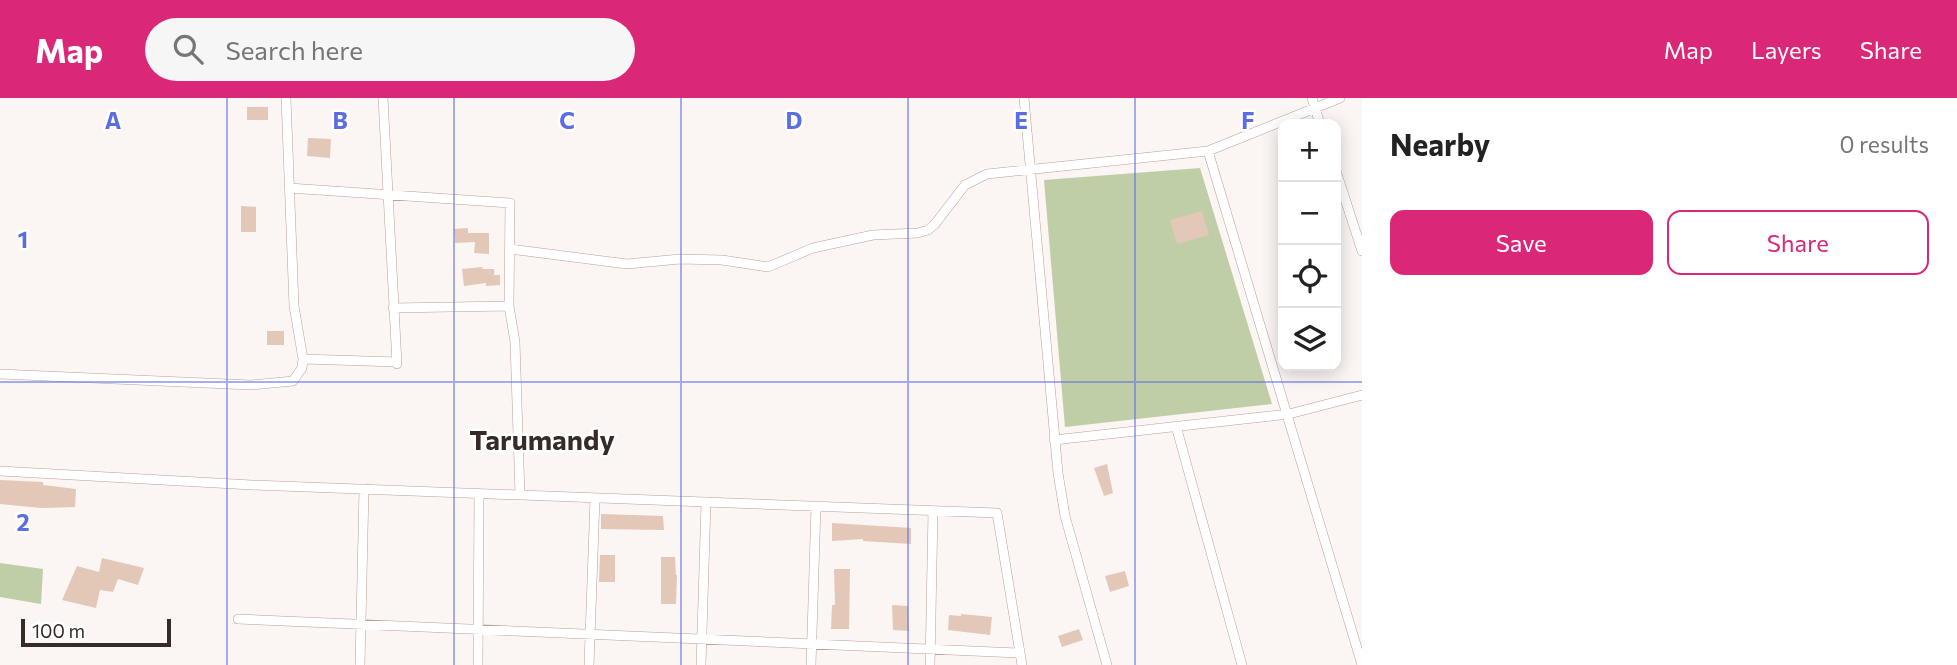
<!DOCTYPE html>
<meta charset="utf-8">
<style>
:root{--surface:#fff;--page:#f6f6f6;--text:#222;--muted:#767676;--line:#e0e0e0;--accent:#db2777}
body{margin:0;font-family:Commissioner,sans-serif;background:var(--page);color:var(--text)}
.controls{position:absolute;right:21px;top:21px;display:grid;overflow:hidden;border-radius:14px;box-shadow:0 4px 18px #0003}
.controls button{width:63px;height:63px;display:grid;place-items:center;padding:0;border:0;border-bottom:2px solid var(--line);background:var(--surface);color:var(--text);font:35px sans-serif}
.scale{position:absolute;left:21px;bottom:18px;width:150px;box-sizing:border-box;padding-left:7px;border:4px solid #362b26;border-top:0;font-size:19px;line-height:24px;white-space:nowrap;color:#362b26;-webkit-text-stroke:5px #fff;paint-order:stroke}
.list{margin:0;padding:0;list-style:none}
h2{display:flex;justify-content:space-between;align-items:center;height:91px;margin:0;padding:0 28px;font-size:30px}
h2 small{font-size:23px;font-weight:400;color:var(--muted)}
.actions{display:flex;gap:14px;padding:21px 28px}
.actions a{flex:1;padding:16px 0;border:2px solid var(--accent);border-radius:14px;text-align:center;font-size:24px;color:var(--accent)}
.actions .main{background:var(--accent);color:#fff}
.icon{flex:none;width:38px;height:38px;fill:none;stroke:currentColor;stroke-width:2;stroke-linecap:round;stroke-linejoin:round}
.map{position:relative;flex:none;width:1362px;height:567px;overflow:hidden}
header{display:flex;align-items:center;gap:42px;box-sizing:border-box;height:98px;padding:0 35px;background:var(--accent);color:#fff}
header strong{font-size:33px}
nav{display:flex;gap:38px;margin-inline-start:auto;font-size:24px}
.search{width:490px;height:63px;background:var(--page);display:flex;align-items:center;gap:18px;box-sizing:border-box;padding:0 24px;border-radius:38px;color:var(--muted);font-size:26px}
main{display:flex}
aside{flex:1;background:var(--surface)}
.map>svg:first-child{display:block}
.green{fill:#bfcea7}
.building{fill:#e3c8b8}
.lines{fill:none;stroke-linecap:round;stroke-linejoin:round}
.street-casing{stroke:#bc9f95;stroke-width:10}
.street{stroke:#fff;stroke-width:9}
.grid{fill:none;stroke:#5b6de4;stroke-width:2;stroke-opacity:0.55}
.labels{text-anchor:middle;stroke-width:5;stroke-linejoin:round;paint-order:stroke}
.district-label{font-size:28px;font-weight:bold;fill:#362b26;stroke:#fff}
.grid-label{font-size:23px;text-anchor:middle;font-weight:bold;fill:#5b6de4;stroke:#fff;stroke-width:5;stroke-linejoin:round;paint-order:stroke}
</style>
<header>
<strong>Map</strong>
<div class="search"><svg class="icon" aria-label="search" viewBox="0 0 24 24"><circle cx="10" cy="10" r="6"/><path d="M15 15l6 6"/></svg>Search here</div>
<nav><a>Map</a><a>Layers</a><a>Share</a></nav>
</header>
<main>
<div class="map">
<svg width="1362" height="567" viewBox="0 0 1362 567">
<rect width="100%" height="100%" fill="#fbf5f3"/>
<path class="green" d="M1200,70l72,236 -207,23 -21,-247z
M0,465l43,6 -2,35 -41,-7z"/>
<path class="building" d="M247,9h21v13h-21z
M308,40l23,1 -1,19 -23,-2z
M241,108l15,1v25h-15z
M1202,113l7,24 -32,9 -7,-24z
M468,130v5h21v21l-15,-1 1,-11 -20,1 -1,-14z
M482,169l1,2h11v6h6v10l-14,1v-3l-22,3 -2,-17z
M267,233h17v14h-17z
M1107,366l6,29 -9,3 -10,-28z
M0,382l43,2v3l33,4 -1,18 -34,1 -41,-4z
M601,416l62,2 1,14 -63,-1z
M832,425l79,5v16l-48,-3v-2l-31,2z
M600,457h15v27h-16z
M661,459h14l1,18h1l-1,29h-15z
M102,460l42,10 -6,17 -20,-6 -5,13 -13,-2 -4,18 -34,-8 15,-34 22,6z
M834,471h16l-1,60h-18l1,-24h3z
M1125,473l4,15 -19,6 -5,-16z
M892,507l16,1 1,25 -16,-1z
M961,516l31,3 -2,18 -42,-5 1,-15 12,1z
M1079,531l4,11 -21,7 -4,-11z"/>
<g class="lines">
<g class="street-casing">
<path id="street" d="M383,0l14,266
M1024,0l34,375 7,43 42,149
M1312,0l8,26
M1208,53l154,514
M1336,73l26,80
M289,90l221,15 -1,103 6,36 5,153
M510,151l117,15 53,-5 42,1 46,7 45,-19 60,-13 45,-2 10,-3 7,-6 30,-39 22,-11 221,-23 132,-53
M393,210l116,-2
M303,261l94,3
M0,276l251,11 42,-4 9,-13 1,-9 -9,-53 -8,-208
M1176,328l66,239
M1054,342l235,-26 73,-19
M0,373l252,14 745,28 25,152
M238,521l782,34
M360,567l4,-176
M478,567l1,-172
M589,567l6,-167
M701,567l5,-163
M811,567l5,-159
M930,567l3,-154"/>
</g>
<use href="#street" class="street"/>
</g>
<path class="grid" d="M227,0v567M454,0v567M681,0v567M908,0v567M1135,0v567M0,284h1362"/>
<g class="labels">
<g class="district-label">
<text x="542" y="352">Tarumandy</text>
</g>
</g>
<g class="grid-label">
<text x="113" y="31">A</text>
<text x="340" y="31">B</text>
<text x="567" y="31">C</text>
<text x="794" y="31">D</text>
<text x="1021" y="31">E</text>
<text x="1248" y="31">F</text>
<text x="23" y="150">1</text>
<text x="23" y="433">2</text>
</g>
</svg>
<div class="controls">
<button>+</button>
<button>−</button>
<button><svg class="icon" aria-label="locate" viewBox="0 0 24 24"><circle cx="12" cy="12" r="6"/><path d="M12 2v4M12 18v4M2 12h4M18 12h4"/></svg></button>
<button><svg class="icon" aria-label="layers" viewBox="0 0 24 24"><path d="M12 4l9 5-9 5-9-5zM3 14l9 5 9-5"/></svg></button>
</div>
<div class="scale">100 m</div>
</div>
<aside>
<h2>Nearby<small>0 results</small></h2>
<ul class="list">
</ul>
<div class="actions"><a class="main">Save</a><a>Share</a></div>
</aside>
</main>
